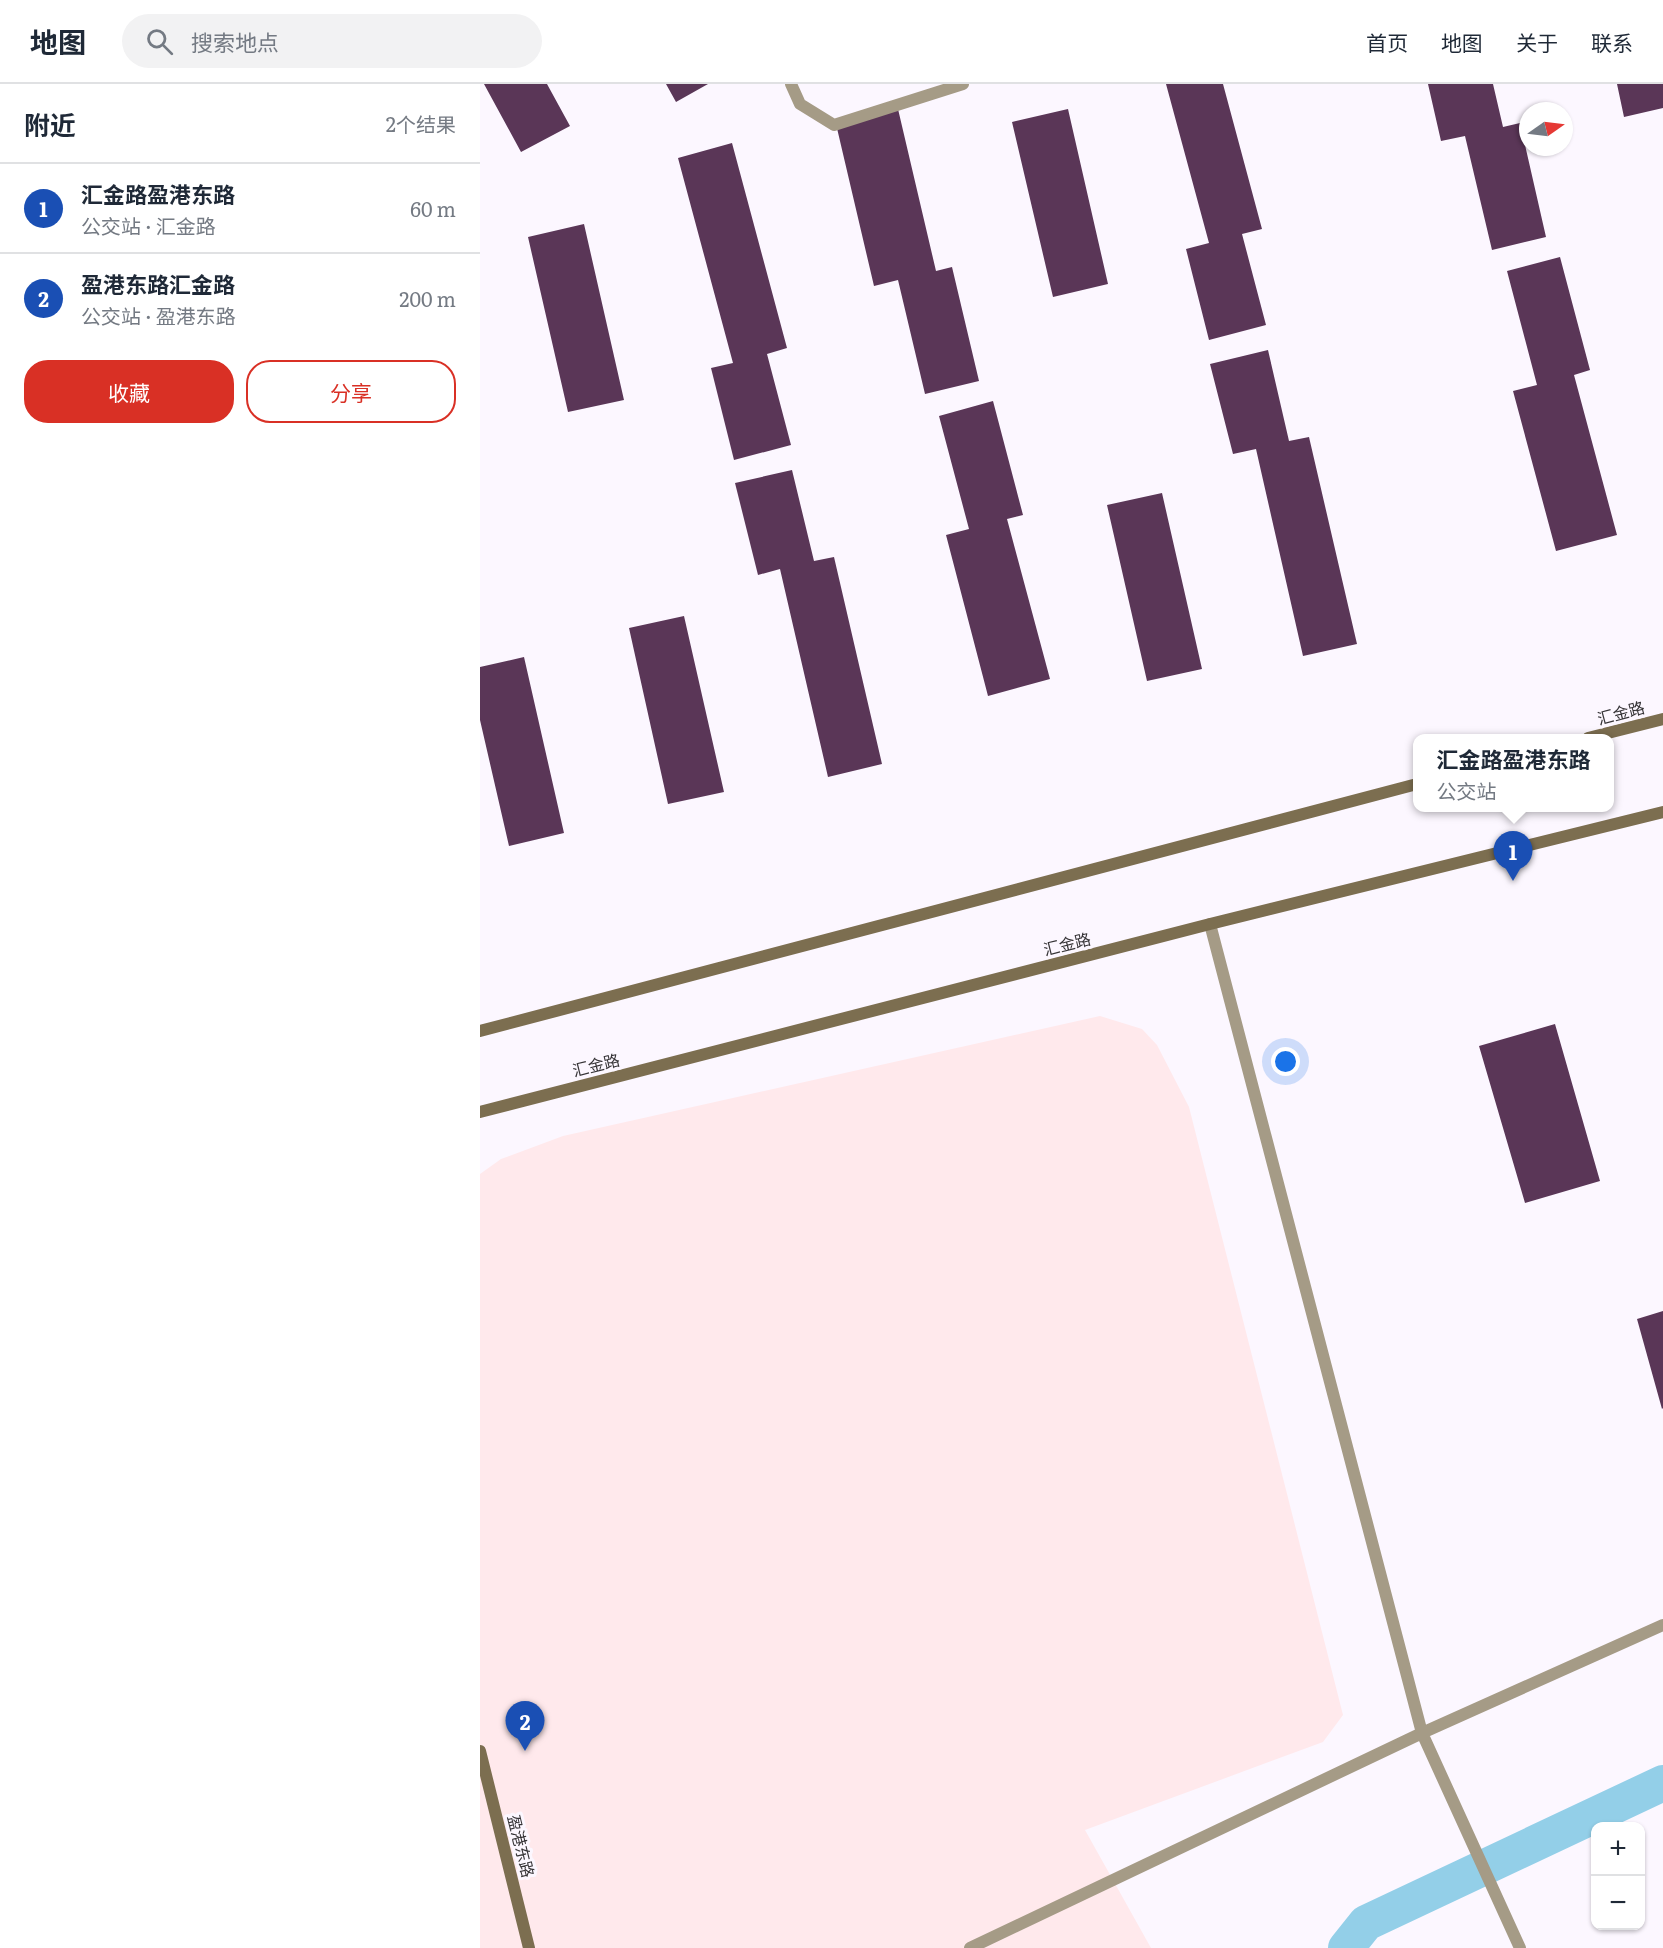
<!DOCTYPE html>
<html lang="zh">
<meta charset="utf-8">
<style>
:root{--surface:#fff;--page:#f2f2f3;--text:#1f2937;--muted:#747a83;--line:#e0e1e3;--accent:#d93025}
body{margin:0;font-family:Literata,"Noto Sans SC",serif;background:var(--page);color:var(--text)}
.controls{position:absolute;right:18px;bottom:18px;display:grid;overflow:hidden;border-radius:12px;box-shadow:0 2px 4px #0004}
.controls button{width:54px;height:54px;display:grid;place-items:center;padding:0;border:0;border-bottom:2px solid var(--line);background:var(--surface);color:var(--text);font:30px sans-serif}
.compass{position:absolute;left:1039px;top:18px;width:54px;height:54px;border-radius:50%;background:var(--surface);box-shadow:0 2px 4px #0004;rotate:76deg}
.you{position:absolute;left:806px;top:978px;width:21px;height:21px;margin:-15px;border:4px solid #fff;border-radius:50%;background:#1a73e8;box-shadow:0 0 0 9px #1a73e833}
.badge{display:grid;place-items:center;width:39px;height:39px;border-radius:50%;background:var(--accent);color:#fff;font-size:20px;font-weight:700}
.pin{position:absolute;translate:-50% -50px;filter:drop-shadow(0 2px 3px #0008)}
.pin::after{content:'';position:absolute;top:32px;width:21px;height:18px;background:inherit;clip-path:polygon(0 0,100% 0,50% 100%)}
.popup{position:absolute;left:933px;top:650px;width:201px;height:78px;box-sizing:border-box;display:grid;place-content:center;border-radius:12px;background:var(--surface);filter:drop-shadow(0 2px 4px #0005);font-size:20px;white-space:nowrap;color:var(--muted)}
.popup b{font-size:22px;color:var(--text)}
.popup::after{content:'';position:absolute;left:50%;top:100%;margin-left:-12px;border:12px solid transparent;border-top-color:var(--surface)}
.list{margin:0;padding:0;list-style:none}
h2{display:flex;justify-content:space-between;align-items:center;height:78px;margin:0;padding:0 24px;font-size:26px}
h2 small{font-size:20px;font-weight:400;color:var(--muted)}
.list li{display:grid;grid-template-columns:39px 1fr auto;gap:18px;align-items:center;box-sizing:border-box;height:90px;padding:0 24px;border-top:2px solid var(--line)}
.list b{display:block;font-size:22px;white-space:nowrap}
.list p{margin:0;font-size:20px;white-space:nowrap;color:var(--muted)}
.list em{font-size:20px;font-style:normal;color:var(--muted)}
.actions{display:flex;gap:12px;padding:18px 24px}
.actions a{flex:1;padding:14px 0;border:2px solid var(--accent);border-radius:24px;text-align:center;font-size:21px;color:var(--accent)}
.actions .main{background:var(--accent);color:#fff}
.icon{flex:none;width:33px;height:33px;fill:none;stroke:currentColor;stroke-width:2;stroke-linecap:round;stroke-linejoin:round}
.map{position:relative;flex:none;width:1183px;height:1864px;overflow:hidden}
header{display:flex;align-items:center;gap:36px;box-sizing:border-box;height:84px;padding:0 30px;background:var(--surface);border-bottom:2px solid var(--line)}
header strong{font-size:28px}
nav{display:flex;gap:33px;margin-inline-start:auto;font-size:21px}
.search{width:420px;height:54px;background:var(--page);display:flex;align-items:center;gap:15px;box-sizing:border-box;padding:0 21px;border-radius:33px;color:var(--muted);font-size:22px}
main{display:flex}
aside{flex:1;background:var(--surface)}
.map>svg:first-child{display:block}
.commercial{fill:#ffe9ec}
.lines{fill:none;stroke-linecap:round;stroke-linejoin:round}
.canal{stroke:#93cfe8;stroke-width:36}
.building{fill:#5a3657}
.street{stroke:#a59b86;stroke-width:12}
.secondary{stroke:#7c6e50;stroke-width:12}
.labels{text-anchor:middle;stroke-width:6;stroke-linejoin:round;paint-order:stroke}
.street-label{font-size:16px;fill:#363437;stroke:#fcf7ff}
</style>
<header>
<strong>地图</strong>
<div class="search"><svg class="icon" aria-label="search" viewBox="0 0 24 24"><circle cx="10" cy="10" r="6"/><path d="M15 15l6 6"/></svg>搜索地点</div>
<nav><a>首页</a><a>地图</a><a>关于</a><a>联系</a></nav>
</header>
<main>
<aside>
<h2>附近<small>2个结果</small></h2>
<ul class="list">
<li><span class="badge" style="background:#1a4fb4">1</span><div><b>汇金路盈港东路</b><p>公交站 · 汇金路</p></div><em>60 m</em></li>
<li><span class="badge" style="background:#1a4fb4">2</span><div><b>盈港东路汇金路</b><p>公交站 · 盈港东路</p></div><em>200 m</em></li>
</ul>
<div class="actions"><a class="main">收藏</a><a>分享</a></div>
</aside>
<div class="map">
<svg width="1183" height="1864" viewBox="0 0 1183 1864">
<rect width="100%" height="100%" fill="#fcf7ff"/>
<path class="commercial" d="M620,932l42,13 15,16 32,62 154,608 -20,27 -238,88 66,118h-671v-774l21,-15 62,-23z"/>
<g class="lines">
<path class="canal" d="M866,1864l20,-25 297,-140"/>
</g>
<path class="building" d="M4,0h63l23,42 -49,26z
M186,0h42l-32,18z
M686,0h57l39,145 -20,5 24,91 -57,15 -23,-91 23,-6z
M948,0h65l10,43 17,-4 26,114 -54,13 -27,-114 -24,5z
M1137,0h46v24l-39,9z
M418,25l38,162 16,-4 27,114 -54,13 -27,-114 -24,6 -38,-162z
M588,25l40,175 -55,13 -41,-175z
M252,59l55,205 -20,6 24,91 -57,15 -23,-92 22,-5 -55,-205z
M104,140l40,176 -56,12 -40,-175z
M1080,173l30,113 -16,5 43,160 -61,16 -43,-160 24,-6 -30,-114z
M788,266l21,91 20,-4 48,207 -54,12 -47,-207 -23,5 -23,-90z
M513,317l30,114 -16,4 43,160 -62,17 -42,-161 23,-6 -30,-113z
M312,386l22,91 20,-4 48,207 -54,13 -48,-208 -22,6 -23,-92z
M682,409l40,176 -55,12 -40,-176z
M204,532l40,176 -56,12 -39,-176z
M44,573l40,176 -55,13 -29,-126v-53z
M1075,940l45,157 -75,22 -46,-157z
M1183,1227v97l-1,1 -25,-90z"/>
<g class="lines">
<path class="street" d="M311,0l9,20 34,21 129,-41
M730,840l212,809 98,215
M490,1864l452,-215 241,-108"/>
<path class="secondary" d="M1108,654l75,-19
M0,947l937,-247
M0,1028l730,-188 453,-112
M0,1667l49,197"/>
</g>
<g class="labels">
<g class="street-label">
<text transform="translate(1141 629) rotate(-15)" y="6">汇金路</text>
<text transform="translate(587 860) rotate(-14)" y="6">汇金路</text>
<text transform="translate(116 981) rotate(-14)" y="6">汇金路</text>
<text transform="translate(41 1762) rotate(76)" y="6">盈港东路</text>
</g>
</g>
</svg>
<div class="controls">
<button>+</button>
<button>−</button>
</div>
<svg class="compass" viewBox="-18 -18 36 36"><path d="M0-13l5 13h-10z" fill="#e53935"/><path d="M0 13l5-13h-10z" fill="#747a83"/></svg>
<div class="you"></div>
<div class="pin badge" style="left:1033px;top:797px;background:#1a4fb4">1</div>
<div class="popup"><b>汇金路盈港东路</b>公交站</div>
<div class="pin badge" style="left:45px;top:1667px;background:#1a4fb4">2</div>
</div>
</main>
